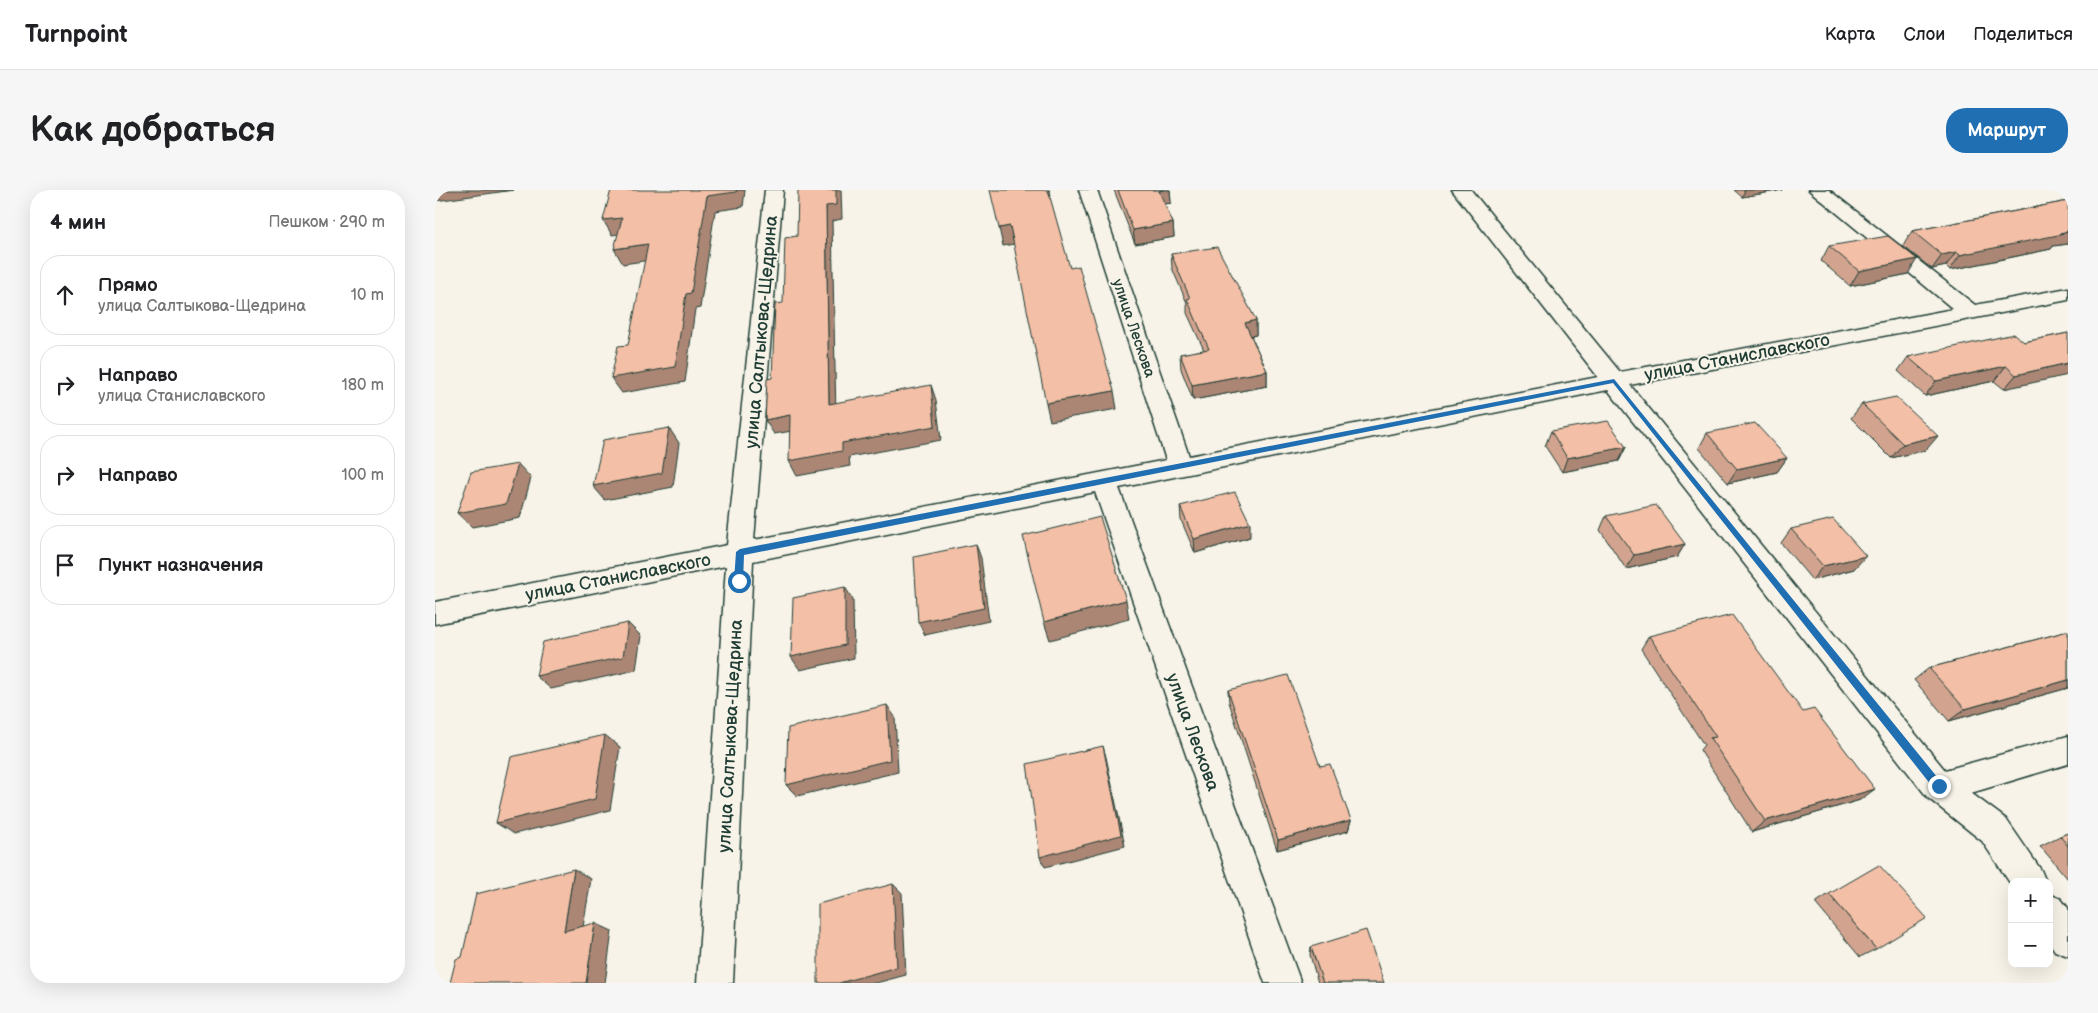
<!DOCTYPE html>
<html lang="ru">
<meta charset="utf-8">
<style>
:root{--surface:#fff;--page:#f6f6f6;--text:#202124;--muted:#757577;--line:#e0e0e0;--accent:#1f6fb2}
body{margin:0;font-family:"Balsamiq Sans",sans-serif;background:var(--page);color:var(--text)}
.controls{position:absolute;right:15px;bottom:15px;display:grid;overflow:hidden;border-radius:10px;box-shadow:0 5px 20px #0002}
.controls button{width:45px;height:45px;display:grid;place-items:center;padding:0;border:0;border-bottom:1px solid var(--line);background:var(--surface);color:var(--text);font:25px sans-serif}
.stop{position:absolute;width:15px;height:15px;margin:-11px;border:4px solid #1f6fb2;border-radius:50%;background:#fff}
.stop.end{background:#1f6fb2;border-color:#fff;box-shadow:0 1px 5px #0008}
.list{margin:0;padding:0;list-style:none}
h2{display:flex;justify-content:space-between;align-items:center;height:65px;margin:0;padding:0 20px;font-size:21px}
h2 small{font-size:16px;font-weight:400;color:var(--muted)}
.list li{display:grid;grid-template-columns:32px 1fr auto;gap:15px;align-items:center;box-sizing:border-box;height:80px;margin:0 10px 10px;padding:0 10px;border:1px solid var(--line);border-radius:20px}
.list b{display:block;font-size:19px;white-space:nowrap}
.list p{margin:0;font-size:16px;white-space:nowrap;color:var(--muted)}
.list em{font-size:16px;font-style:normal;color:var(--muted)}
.icon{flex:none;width:28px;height:28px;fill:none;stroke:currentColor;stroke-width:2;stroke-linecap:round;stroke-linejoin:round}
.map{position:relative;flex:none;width:1633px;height:793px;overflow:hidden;border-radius:20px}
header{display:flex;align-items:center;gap:30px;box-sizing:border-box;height:70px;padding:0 25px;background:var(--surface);border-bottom:1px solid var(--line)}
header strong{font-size:24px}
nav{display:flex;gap:28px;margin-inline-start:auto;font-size:18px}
.intro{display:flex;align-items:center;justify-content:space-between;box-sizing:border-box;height:120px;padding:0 30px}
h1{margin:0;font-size:35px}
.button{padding:12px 22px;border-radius:20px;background:var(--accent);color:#fff;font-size:18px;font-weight:700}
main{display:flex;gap:30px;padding:0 30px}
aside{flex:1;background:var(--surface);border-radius:20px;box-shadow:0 5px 20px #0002}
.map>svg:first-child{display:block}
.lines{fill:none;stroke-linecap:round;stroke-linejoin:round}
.minor-casing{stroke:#1f3d34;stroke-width:3}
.minor{fill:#f7f3e8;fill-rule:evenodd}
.wall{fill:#d2a490;stroke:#1f3d34}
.shaded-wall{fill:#ab8675;stroke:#1f3d34}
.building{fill:#f4bfa7;stroke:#1f3d34}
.route{fill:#1f6fb2}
.labels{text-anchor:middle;stroke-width:4;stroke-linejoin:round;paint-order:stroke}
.far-street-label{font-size:15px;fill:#1f3d34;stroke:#f7f3e8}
.street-label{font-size:18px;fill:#1f3d34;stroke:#f7f3e8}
</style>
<header>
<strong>Turnpoint</strong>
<nav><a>Карта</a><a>Слои</a><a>Поделиться</a></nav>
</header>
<div class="intro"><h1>Как добраться</h1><a class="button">Маршрут</a></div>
<main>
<aside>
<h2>4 мин<small>Пешком · 290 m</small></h2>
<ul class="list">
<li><svg class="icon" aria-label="ahead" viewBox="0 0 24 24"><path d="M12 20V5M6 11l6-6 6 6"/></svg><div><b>Прямо</b><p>улица Салтыкова-Щедрина</p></div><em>10 m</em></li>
<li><svg class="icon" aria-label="right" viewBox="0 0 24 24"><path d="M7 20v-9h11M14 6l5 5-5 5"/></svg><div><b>Направо</b><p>улица Станиславского</p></div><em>180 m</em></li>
<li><svg class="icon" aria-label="right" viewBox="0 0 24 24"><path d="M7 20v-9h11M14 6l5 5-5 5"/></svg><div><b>Направо</b></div><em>100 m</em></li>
<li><svg class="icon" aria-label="arrive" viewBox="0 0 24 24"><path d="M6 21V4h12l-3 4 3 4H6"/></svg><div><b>Пункт назначения</b></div></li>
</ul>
</aside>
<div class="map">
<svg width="1633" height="793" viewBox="0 0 1633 793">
<rect width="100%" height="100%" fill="#f7f3e8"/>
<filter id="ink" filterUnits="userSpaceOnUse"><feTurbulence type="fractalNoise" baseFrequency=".02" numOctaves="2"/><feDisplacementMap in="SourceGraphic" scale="10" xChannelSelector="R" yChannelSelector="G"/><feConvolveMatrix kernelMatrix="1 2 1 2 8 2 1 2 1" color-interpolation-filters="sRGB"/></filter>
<g filter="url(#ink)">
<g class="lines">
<g class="minor-casing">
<path id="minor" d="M330,0h18l-29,350 412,-80 -87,-270h18l92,266 409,-79 -146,-187h19l149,182 333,-63 -144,-119h20l146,115 93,-17v12l-438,85 315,385 123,-34v28l-97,29 35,26 35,51 5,12h-34v4l-30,-45 -54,-43 -320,-408 -489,98 182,495h-36l-170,-491 -342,69 -20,422h-36l29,-417 -291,58v-22l292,-57z
M1614,704l12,5 7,9v48l-13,-5 -6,-9z"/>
</g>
<use href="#minor" class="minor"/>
</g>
<path class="wall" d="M679,0h56l1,13 -7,1 9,19 1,14 -39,7z
M1299,0h48l-40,7z
M1633,11v43l-15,2 -2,3 -101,21 -4,-4 -14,3 -29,-23 9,-15z
M1394,56l79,28 -58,12 -29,-25z
M736,64l85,66v15l-5,1 16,35v15l-74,14 -12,-31 -1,-15 24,-4 -17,-37v-10l-15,-35z
M1633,143l-64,56 -10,-8 -69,15 -27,-25 10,-14 116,-15z
M1427,214l64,46 -35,8 -40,-40z
M1116,241l75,16 -7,14 -57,11 -17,-26z
M1272,243l80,25 -10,14 -49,11 -29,-35z
M745,316l70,31 -55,16 -14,-33z
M1171,326l79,28 -8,13 -51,12 -26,-39z
M1356,339l63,40 -42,11 -31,-37z
M1633,441v57l-119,33 -35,-41 15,-12z
M1214,446l154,76 57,88 -108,32 -52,-82 4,-5 -63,-96z
M793,500l123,130 -3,11 -71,19 -48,-148z
M1633,643v46l-28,-33 20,-10z
M1394,704l47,55 -16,8 -45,-54z
M876,757l73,36h-66l-8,-28z"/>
<path class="shaded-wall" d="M0,0h79l-79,11z
M302,0h8l-2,17 -28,4 -15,97 -5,1 -10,73 -63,11 -11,-15 75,-84 21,-98z
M401,0h5l1,29 -10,2 4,197 -7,-14 -3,-198z
M612,0h3l1,7 -3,1z
M728,0h7l1,13 -11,2 -1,-14z
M1310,0h37l-40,7z
M187,28l8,14 -18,3 -9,-15z
M738,33l1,14 -39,7 -2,-14z
M575,36l4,18 -11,2 -4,-18z
M1633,41v13l-15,2 -2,3 -101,21 10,-15z
M213,54l9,15 -34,5 -9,-15z
M1521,62l-10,14 -14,3 10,-14z
M1482,69l-9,15 -58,12 9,-15z
M821,130v15l-11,2v-14z
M1633,173v12l-64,14 12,-14z
M1571,176l-12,15 -69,15 11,-15z
M832,181v15l-74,14 -1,-15z
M496,195l5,15 5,40 -92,17 1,9 -53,10 -8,-15 53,-18z
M679,201l3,18 -67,12 -4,-18z
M355,225l8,15 -24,4 -9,-14z
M234,238l10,15 -6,44 -68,13 -12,-14z
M1503,246l-12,14 -35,8 12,-14z
M1191,257l-7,14 -57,11 5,-14z
M1352,268l-10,14 -49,11 9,-14z
M83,274l13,14 -11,40 -48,9 -15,-14z
M815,333v14l-55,16 -1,-14z
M541,354l5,14 8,63 -64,14 -7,-13z
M1250,354l-8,13 -51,12 8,-14z
M1431,366l-12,13 -42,11 11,-14z
M410,397l8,13 1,58 -54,12 -9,-13z
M691,410l3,19 -79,21 -6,-18z
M193,433l13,13 -5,34 -85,19 -15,-13z
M1633,490v8l-119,33 16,-12z
M452,515l8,12 3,55 -101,24 -11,-11z
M170,545l15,12 -10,63 -96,24 -18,-11z
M668,556l3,11 19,89 -80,21 -5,-10z
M1440,599l-15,11 -108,32 13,-11z
M916,630l-3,11 -71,19 1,-10z
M139,679l17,10 -10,60 -17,-8z
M458,694l9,9 4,82 -30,8h-37z
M160,733l17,8 -7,52h-19z"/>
<path class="building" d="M176,0h126l-1,2 -29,4 -16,97 -5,1 -11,73 -64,11 7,-32 10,-1 20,-101 -34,5 8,-31 -19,2z
M363,0h38v15l-10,1 3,198 102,-19 4,41 -93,17v8l-53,10 1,-46 -25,5 2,-41 5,-1 3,-74 8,-1 2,-65 12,-2z
M555,0h58l22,78 9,-2 35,125 -68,12 -36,-177 -11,2z
M683,0h45l-4,1 14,32 -40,7z
M1633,11v30l-8,2 3,1 -103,21 -4,-3 -14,3 -30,-24z
M1453,46l29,23 -58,12 -30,-25z
M782,57l39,73 -11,3 22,48 -75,14 -12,-31 29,-5 -22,-50 3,-1 -19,-44z
M1633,143v30l-52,12 -10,-9 -70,15 -28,-24 106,-23 10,8z
M1461,207l42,39 -35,8 -41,-40z
M1173,231l18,26 -59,11 -16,-27z
M1320,233l32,35 -50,11 -30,-36z
M234,238l-7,45 -69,13 10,-46z
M83,274l-12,40 -49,9 14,-41z
M800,302l15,31 -56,16 -14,-33z
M1221,315l29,39 -51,11 -28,-39z
M665,327l26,83 -82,22 -21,-86z
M1398,329l33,37 -43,10 -32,-37z
M541,354l8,64 -66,14 -4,-65z
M410,397v58l-54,12 2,-59z
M1297,425l71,97 11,-3 61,80 -110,32 -55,-83 6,-1 -67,-101z
M193,433l-5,34 -87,19 7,-34z
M1633,441v49l-103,29 -36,-41z
M853,485l32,91 10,-2 21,56 -73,20 -50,-150z
M452,515l3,55 -104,25 2,-57z
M170,545l-10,64 -99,24 15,-66z
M668,556l18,89 -81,22 -13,-93z
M1633,643v13l-8,-10z
M1444,675l48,53 -51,31 -47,-55z
M139,679l-10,62 31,-8 -9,60h-136l6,-24 6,-2 14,-63z
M458,694l4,83 -58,16h-21v-79z
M931,740l18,53h-61l-12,-36z"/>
</g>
<path class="route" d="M1179,189l328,404v7h-7l-322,-407 -869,172 -1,26 -4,3 -5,-3 2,-29 4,-3z"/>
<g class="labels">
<g class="far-street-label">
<text transform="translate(699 138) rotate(71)" y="5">улица Лескова</text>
</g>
<g class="street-label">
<text transform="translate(326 142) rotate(-85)" y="6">улица Салтыкова-Щедрина</text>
<text transform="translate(1302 167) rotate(-11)" y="6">улица Станиславского</text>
<text transform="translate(183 387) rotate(-11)" y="6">улица Станиславского</text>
<text transform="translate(758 542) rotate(70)" y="6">улица Лескова</text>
<text transform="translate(295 546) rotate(-87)" y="6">улица Салтыкова-Щедрина</text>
</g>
</g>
</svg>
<div class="controls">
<button>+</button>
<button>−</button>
</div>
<div class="stop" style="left:304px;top:391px"></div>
<div class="stop end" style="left:1504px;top:596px"></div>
</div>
</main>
